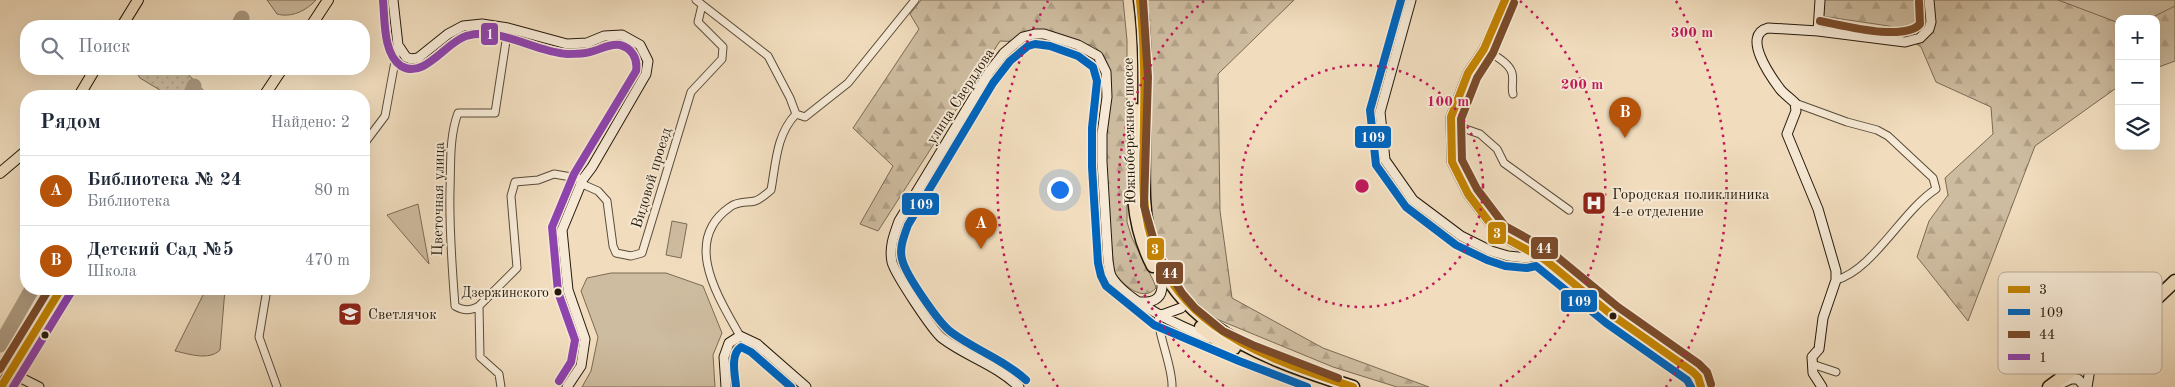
<!DOCTYPE html>
<html lang="ru">
<meta charset="utf-8">
<style>
:root{--surface:#fff;--page:#f2f2f3;--text:#1f2937;--muted:#747a83;--line:#e0e1e3;--accent:#b45309}
body{margin:0;font-family:"Old Standard TT",serif;background:var(--page);color:var(--text)}
.controls{position:absolute;right:15px;top:15px;display:grid;overflow:hidden;border-radius:10px;box-shadow:0 5px 20px #0002}
.controls button{width:45px;height:45px;display:grid;place-items:center;padding:0;border:0;border-bottom:1px solid var(--line);background:var(--surface);color:var(--text);font:25px sans-serif}
.you{position:absolute;left:1059px;top:189px;width:18px;height:18px;margin:-12px;border:4px solid #fff;border-radius:50%;background:#1a73e8;box-shadow:0 0 0 8px #1a73e833}
.badge{display:grid;place-items:center;width:32px;height:32px;border-radius:50%;background:var(--accent);color:#fff;font-size:16px;font-weight:700}
.pin{position:absolute;translate:-50% -41px;filter:drop-shadow(0 1px 2px #0008)}
.pin::after{content:'';position:absolute;top:26px;width:18px;height:15px;background:inherit;clip-path:polygon(0 0,100% 0,50% 100%)}
.list{margin:0;padding:0;list-style:none}
h2{display:flex;justify-content:space-between;align-items:center;height:65px;margin:0;padding:0 20px;font-size:21px}
h2 small{font-size:16px;font-weight:400;color:var(--muted)}
.list li{display:grid;grid-template-columns:32px 1fr auto;gap:15px;align-items:center;box-sizing:border-box;height:70px;padding:0 20px;border-top:1px solid var(--line)}
.list b{display:block;font-size:19px;white-space:nowrap}
.list p{margin:0;font-size:16px;white-space:nowrap;color:var(--muted)}
.list em{font-size:16px;font-style:normal;color:var(--muted)}
.icon{flex:none;width:28px;height:28px;fill:none;stroke:currentColor;stroke-width:2;stroke-linecap:round;stroke-linejoin:round}
.map{position:relative;flex:none;width:2175px;height:387px;overflow:hidden}
.search{position:absolute;background:var(--surface);box-shadow:0 5px 20px #0002;left:20px;top:20px;width:350px;height:55px;display:flex;align-items:center;gap:12px;box-sizing:border-box;padding:0 18px;border-radius:20px;color:var(--muted);font-size:19px}
.panel{position:absolute;background:var(--surface);box-shadow:0 5px 20px #0002;left:20px;top:90px;width:350px;height:205px;border-radius:20px}
.map>svg:first-child{display:block}
.grass{fill:url(#grass-dots);stroke:#7a6b56}
.forest{fill:url(#forest-firs);stroke:#7a6b56}
.green{fill:#cebca0;stroke:#7a6b56}
.lines{fill:none;stroke-linecap:round;stroke-linejoin:round}
.river{stroke:#ac9b81;stroke-width:15}
.street-casing{stroke:#584b38;stroke-width:9}
.secondary-casing{stroke:#251a0b;stroke-width:11}
.primary-casing{stroke:#251a0b;stroke-width:12}
.highway-casing{stroke:#251a0b;stroke-width:15}
.street{stroke:#f6e9d5;stroke-width:7}
.secondary{stroke:#f6e9d5;stroke-width:9}
.primary{stroke:#f1ddbe;stroke-width:10}
.highway{stroke:#f1ddbe;stroke-width:12}
.bus-1-casing{stroke:#f6e9d5;stroke-width:11}
.bus-2-casing{stroke:#f6e9d5;stroke-width:11}
.bus-3-casing{stroke:#f6e9d5;stroke-width:11}
.bus-4-casing{stroke:#f6e9d5;stroke-width:11}
.bus-1{stroke:#c28303;stroke-width:8}
.bus-2{stroke:#0065bd;stroke-width:8}
.bus-3{stroke:#7a4b2a;stroke-width:8}
.bus-4{stroke:#8e44ad;stroke-width:8}
.ring{fill:none;stroke:#c2185b;stroke-width:2.5;stroke-dasharray:2.5 5}
.bus-dot{fill:#251a0b;stroke:#f6e9d5;stroke-width:2}
.labels{text-anchor:middle;stroke-width:4;stroke-linejoin:round;paint-order:stroke}
.bus-label{font-size:14px;fill:#251a0b;stroke:#f6e9d5;text-anchor:end}
.street-label{font-size:15px;fill:#251a0b;stroke:#f6e9d5}
.poi-label{font-size:15px;fill:#251a0b;stroke:#f6e9d5;text-anchor:start}
.key{fill:#f6e9d5;stroke:#b7ab98;stroke-width:1}
.key-label{font-size:14px;fill:#251a0b}
.centre{fill:#c2185b;stroke:#f6e9d5;stroke-width:2.5}
.ring-label{font-size:15px;text-anchor:middle;font-weight:bold;fill:#c2185b;stroke:#f6e9d5;stroke-width:4;stroke-linejoin:round;paint-order:stroke}
.line-badge{stroke:#f6e9d5;stroke-width:2}
.badge-label{font-size:14px;text-anchor:middle;font-weight:bold;fill:#fff}
</style>
<div class="map">
<svg width="2175" height="387" viewBox="0 0 2175 387">
<defs>
<pattern id="grass-dots" width="8" height="8" patternUnits="userSpaceOnUse" patternTransform="scale(1.25)"><rect width="8" height="8" fill="#cebca0"/><path d="M2 2h.1M6 6h.1" fill="none" stroke="#b1a188" stroke-width="1.8" stroke-linecap="round"/></pattern>
<pattern id="forest-firs" width="22" height="20" patternUnits="userSpaceOnUse" patternTransform="scale(1.25)"><rect width="22" height="20" fill="#cebca0"/><path d="M5 1l3.5 6h-7zM16 11l3.5 6h-7z" fill="#b1a188"/></pattern>
</defs>
<rect width="100%" height="100%" fill="#f1ddbe"/>
<filter id="stains"><feTurbulence type="fractalNoise" baseFrequency=".004" numOctaves="4"/><feColorMatrix values="0 0 0 0 .2 0 0 0 0 .09 0 0 0 0 .02 0 0 0 .5 -.17"/></filter>
<radialGradient id="worn" r=".72"><stop offset=".6" stop-color="#630" stop-opacity="0"/><stop offset="1" stop-color="#630" stop-opacity=".3"/></radialGradient>
<path class="grass" d="M134,69h49l26,27h-44l-2,-4 -23,-14z"/>
<path class="forest" d="M921,0h202l4,40v182l5,16 22,44 2,6c-13,15 -33,-3 -42,-16 -3,-43 -11,-87 -9,-130 0,-22 9,-44 5,-65 -2,-15 -6,-24 -18,-32l-92,-4 -122,190 -18,-7 33,-58 -40,-38 66,-99 -9,-15z
M1143,0h151l-76,74 2,137 12,87 91,50 106,39h-32l-64,-20 -131,-54 -28,-35 -19,-38 -7,-50z
M1822,0h353v61l-19,7v-49h-37v67l-84,60 -67,175 -51,-64 12,-36 19,-26 -3,-17 48,-44 -2,-27 -55,-25 -15,-35 -32,-21 -68,-10z"/>
<path class="green" d="M267,0h49c-10,11 -25,18 -39,14z
M2058,0h117v6l-26,13h-30v4z
M418,204l11,60 -42,-49z
M672,221l15,3 -6,34 -15,-3z
M611,273h55l37,13 19,47 -9,22 2,32h-133l9,-16 7,-34 -17,-46 6,-13z
M206,289h19l-5,61c-11,11 -31,4 -45,1z"/>
<g class="lines">
<path class="river" d="M238,26l4,-8
M190,96l4,-10
M0,345l32,-56"/>
<g class="street-casing">
<path id="street" d="M696,0l72,56 22,42 6,16c-20,21 -20,49 -25,76 -5,4 -10,9 -16,11 -9,2 -17,0 -25,6 -49,34 -11,91 10,129
M1484,49c9,6 25,13 28,24 2,7 -1,14 1,21
M1795,103l52,19 30,8 11,6 45,42 3,11c-34,22 -63,81 -100,91
M796,114l9,3 43,-34 67,-83
M1451,124l29,10 17,15 7,14 65,47
M364,144l21,-28 13,-71
M580,183l18,8 9,10 6,45 3,7 15,3 11,-3 49,-161 31,-33 1,-12 -25,-25 4,-17
M267,289l-8,48 18,50
M479,306l38,-38 -6,-72 4,-14 23,-2 16,-6 29,5
M1159,316c-3,15 14,50 13,71
M1812,364l24,8
M501,387l-2,-13 -19,-17 -1,-51c-9,5 -15,5 -24,0 -3,-39 -6,-77 -5,-116 1,-25 -1,-53 8,-77h37l13,-85"/>
</g>
<g class="secondary-casing">
<path id="secondary" d="M393,0l5,45 8,12 5,2 7,-1 30,-24 15,-8 19,-2 26,4 59,16 20,-1 17,-7 18,-1 18,10 8,16 -2,13 -54,93 -9,12 -21,51 6,60 17,49 -4,27 -14,21
M1411,0l-31,112 5,48 28,40 48,36 30,15 17,5 19,2 11,-3
M1505,0l-4,12 -17,37 -16,24 -17,44 1,45 16,32 30,40 46,25 68,56 81,57 5,5 3,10
M1818,31l2,-31
M1140,302c16,1 23,-5 22,-20
M1159,316l22,-8
M9,372l30,15
M2060,384l11,-5h7l7,8
M726,387l-2,-30 5,-14 11,-7 17,8 49,43
M1019,387c-22,-22 -52,-30 -77,-49 -9,-7 -47,-64 -50,-76 -3,-15 2,-27 7,-41l90,-149 15,-19 19,-16 12,-3h9l34,11 20,11 8,16 1,25 -5,37v28l6,99c1,5 1,10 3,15 14,25 72,52 99,62
M1822,387l-9,-14 -1,-16 7,-8 4,-31 13,-38v-9l-18,-62 -31,-75 9,-23 -1,-8c-5,-5 -11,-9 -15,-14 -9,-12 -39,-54 -12,-61l50,3 87,11 15,-4 9,-9 2,-7 -2,-22
M2087,387l4,-24"/>
</g>
<g class="primary-casing">
<path id="primary" d="M122,26l16,-26
M311,26l17,-26
M79,96l16,-27
M264,96l18,-27
M0,173l26,-22
M1,387l60,-98"/>
</g>
<g class="highway-casing">
<path id="highway" d="M1140,0c9,65 2,132 4,198 4,120 112,158 209,189
M1136,110c-2,55 -10,105 17,156
M1201,327l16,13 17,8
M2049,387l63,-46 63,-60"/>
</g>
<use href="#street" class="street"/>
<use href="#secondary" class="secondary"/>
<use href="#primary" class="primary"/>
<use href="#highway" class="highway"/>
<g class="bus-1-casing">
<path id="bus-1" d="M1140,0c4,39 5,78 4,118 0,26 -2,53 0,80 9,121 109,156 209,189
M1505,0l-21,49 -16,24 -17,44 1,45 16,32 30,40 46,25 68,56 81,57 5,5 3,10
M1,387l60,-98"/>
</g>
<g class="bus-2-casing">
<path id="bus-2" d="M1401,0l-31,110 6,55 30,42 50,38 31,15 18,6 22,2 9,-2 70,57 81,57 4,7
M1026,380c-23,-21 -51,-30 -75,-48 -12,-9 -46,-58 -49,-73 -3,-11 2,-23 6,-34l85,-142 17,-22 18,-15 7,-2 15,2 28,10 15,11 4,14 -5,47v39l6,96 3,13 5,10 48,39 85,36 68,26
M736,386c-1,-11 -6,-32 5,-39l10,5 40,35"/>
</g>
<g class="bus-3-casing">
<path id="bus-3" d="M1143,0l5,77 -4,129 10,35 7,18 21,34 13,15 28,23 32,15 83,32
M1514,3l-21,50 -16,25 -16,41 1,41 15,29 28,37 45,25 68,56 81,57 8,8 4,12
M1820,21c22,4 84,21 100,3l-1,-22
M0,369l49,-80"/>
</g>
<g class="bus-4-casing">
<path id="bus-4" d="M383,1c2,19 0,53 18,65 23,14 45,-24 65,-30 34,-10 68,16 101,18 7,0 17,0 23,-2 10,-2 19,-9 30,-7 12,3 18,14 16,26l-62,103 -22,53 6,65 17,48 -4,22 -12,19
M13,387l57,-93"/>
</g>
<use href="#bus-1" class="bus-1"/>
<use href="#bus-2" class="bus-2"/>
<use href="#bus-3" class="bus-3"/>
<use href="#bus-4" class="bus-4"/>
</g>
<g class="ring">
<circle cx="1362" cy="186" r="121"/>
<path d="M1224 386A243 243 0 0 1 1204 1M1520 1A243 243 0 0 1 1500 386"/>
<path d="M1058 387A364 364 0 0 1 1048 1M1676 1A364 364 0 0 1 1666 387"/>
</g>
<defs>
<g id="hospital-square" transform="scale(1.25)"><rect x="-9" y="-9" width="18" height="18" rx="4" fill="#8f2418" stroke="#f6e9d5"/><path d="M-5-5h3v3.5h4V-5h3V5h-3V1.5h-4V5h-3Z" fill="#fff"/></g>
<g id="school-square" transform="scale(1.25)"><rect x="-9" y="-9" width="18" height="18" rx="4" fill="#8f2418" stroke="#f6e9d5"/><path d="M0-5L7-2L0 1L-7-2ZM-4 1L0 2.5L4 1V4Q0 6-4 4Z" fill="#fff"/></g>
</defs>
<g fill-rule="evenodd">
<use href="#hospital-square" x="1594" y="203"/>
<use href="#school-square" x="350" y="314"/>
</g>
<g class="bus-dot">
<circle cx="558" cy="292" r="4.5"/>
<circle cx="1613" cy="316" r="4.5"/>
<circle cx="45" cy="335" r="4.5"/>
</g>
<g class="labels">
<g class="bus-label">
<text x="549" y="297">Дзержинского</text>
</g>
<g class="street-label">
<text transform="translate(960 96) rotate(-57)" y="5">улица Свердлова</text>
<text transform="translate(1129 131) rotate(-91)" y="5">Южнобережное шоссе</text>
<text transform="translate(651 178) rotate(-73)" y="5">Видовой проезд</text>
<text transform="translate(438 199) rotate(-89)" y="5">Цветочная улица</text>
</g>
<g class="poi-label">
<text x="1612" y="199">Городская поликлиника<tspan x="1612" dy="17">4-е отделение</tspan></text>
<text x="368" y="319">Светлячок</text>
</g>
</g>
<rect x="1998" y="272" width="164" height="102" rx="8" class="key"/>
<rect x="2008" y="286" width="22" height="7" fill="#c28303"/>
<rect x="2008" y="309" width="22" height="6" fill="#0065bd"/>
<rect x="2008" y="331" width="22" height="7" fill="#7a4b2a"/>
<rect x="2008" y="354" width="22" height="6" fill="#8e44ad"/>
<g class="key-label">
<text x="2039" y="294">3</text>
<text x="2039" y="317">109</text>
<text x="2039" y="339">44</text>
<text x="2039" y="362">1</text>
</g>
<circle cx="1362" cy="186" r="8" class="centre"/>
<g class="ring-label">
<text x="1692" y="37">300 m</text>
<text x="1582" y="89">200 m</text>
<text x="1448" y="106">100 m</text>
</g>
<g class="line-badge">
<rect x="480" y="22" width="19" height="24" rx="5" fill="#8e44ad"/>
<rect x="1354" y="125" width="38" height="24" rx="5" fill="#0065bd"/>
<rect x="901" y="192" width="39" height="24" rx="5" fill="#0065bd"/>
<rect x="1487" y="221" width="20" height="24" rx="5" fill="#c28303"/>
<rect x="1530" y="236" width="29" height="24" rx="5" fill="#7a4b2a"/>
<rect x="1146" y="237" width="19" height="24" rx="5" fill="#c28303"/>
<rect x="1155" y="261" width="29" height="24" rx="5" fill="#7a4b2a"/>
<rect x="1560" y="289" width="38" height="24" rx="5" fill="#0065bd"/>
</g>
<g class="badge-label">
<text x="490" y="39">1</text>
<text x="1373" y="142">109</text>
<text x="921" y="209">109</text>
<text x="1497" y="238">3</text>
<text x="1544" y="253">44</text>
<text x="1155" y="254">3</text>
<text x="1170" y="278">44</text>
<text x="1579" y="306">109</text>
</g>
<rect width="100%" height="100%" filter="url(#stains)"/>
<rect width="100%" height="100%" fill="url(#worn)"/>
</svg>
<div class="controls">
<button>+</button>
<button>−</button>
<button><svg class="icon" aria-label="layers" viewBox="0 0 24 24"><path d="M12 4l9 5-9 5-9-5zM3 14l9 5 9-5"/></svg></button>
</div>
<div class="you"></div>
<div class="pin badge" style="left:981px;top:249px">A</div>
<div class="pin badge" style="left:1625px;top:138px">B</div>
<div class="search"><svg class="icon" aria-label="search" viewBox="0 0 24 24"><circle cx="10" cy="10" r="6"/><path d="M15 15l6 6"/></svg>Поиск</div>
<section class="panel">
<h2>Рядом<small>Найдено: 2</small></h2>
<ul class="list">
<li><span class="badge">A</span><div><b>Библиотека № 24</b><p>Библиотека</p></div><em>80 m</em></li>
<li><span class="badge">B</span><div><b>Детский Сад №5</b><p>Школа</p></div><em>470 m</em></li>
</ul>
</section>
</div>
